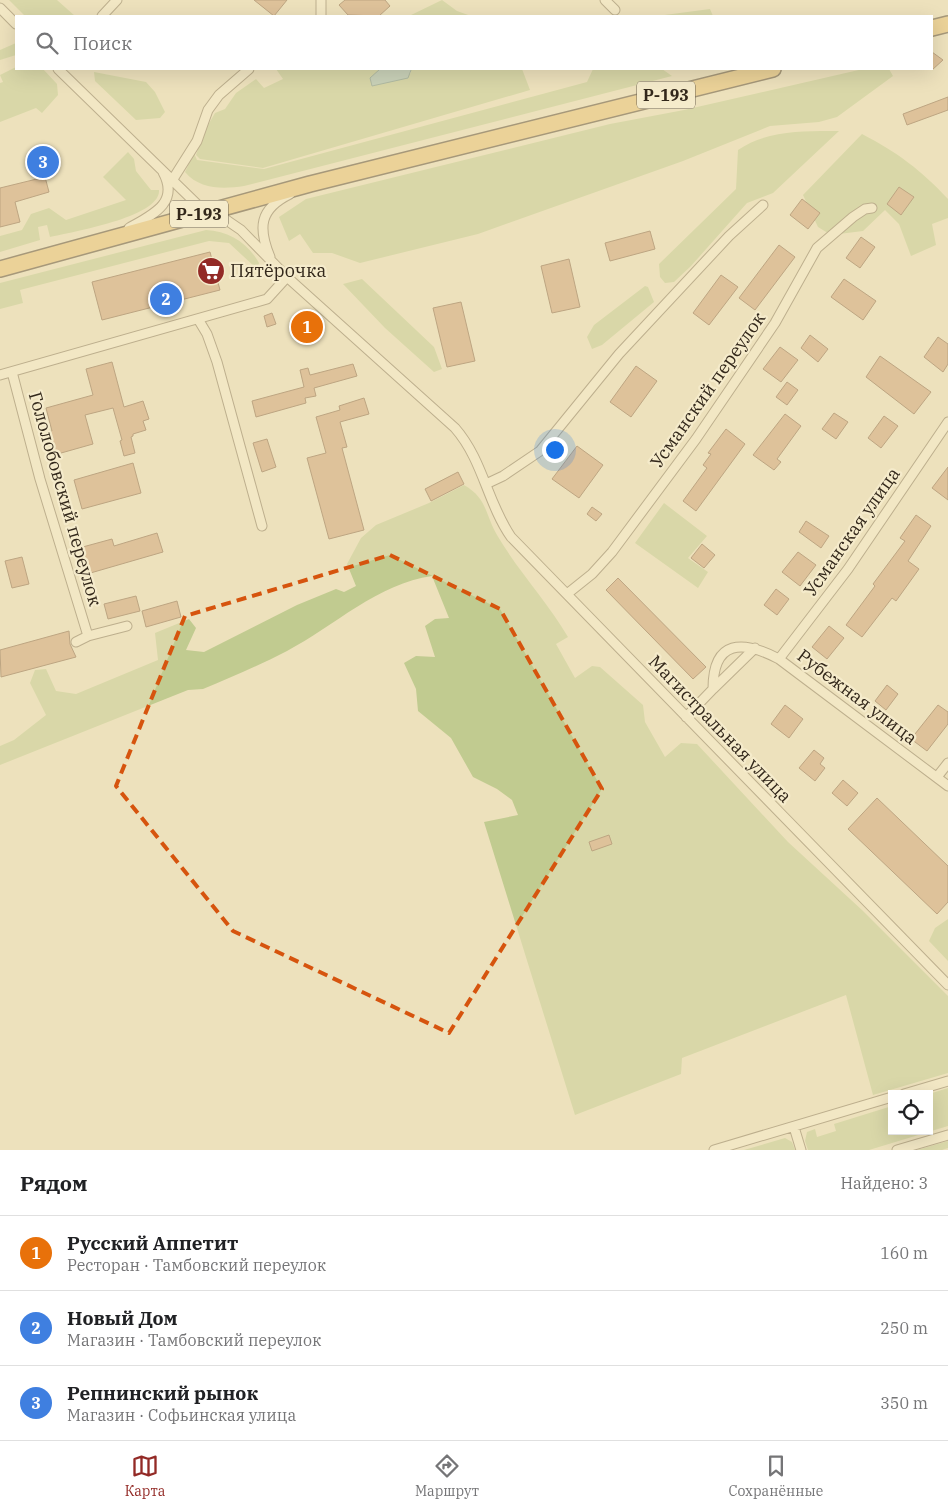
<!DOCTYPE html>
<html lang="ru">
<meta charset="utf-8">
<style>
:root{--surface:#fff;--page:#f2f2f2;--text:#202124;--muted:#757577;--line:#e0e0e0;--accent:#932a26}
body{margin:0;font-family:"IBM Plex Serif",serif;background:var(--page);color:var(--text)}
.controls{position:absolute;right:15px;bottom:15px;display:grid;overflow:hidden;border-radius:0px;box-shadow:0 5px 20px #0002}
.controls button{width:45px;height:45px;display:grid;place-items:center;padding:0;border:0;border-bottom:1px solid var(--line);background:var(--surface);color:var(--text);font:25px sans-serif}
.you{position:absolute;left:554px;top:449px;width:18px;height:18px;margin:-12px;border:4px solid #fff;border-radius:50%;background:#1a73e8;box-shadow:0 0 0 8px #1a73e833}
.badge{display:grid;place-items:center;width:32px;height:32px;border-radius:50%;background:var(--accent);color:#fff;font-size:16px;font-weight:700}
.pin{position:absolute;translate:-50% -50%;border:2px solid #fff;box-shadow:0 1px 5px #0006}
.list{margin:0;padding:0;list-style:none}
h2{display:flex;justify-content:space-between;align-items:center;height:65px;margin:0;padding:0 20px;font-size:21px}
h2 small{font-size:16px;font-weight:400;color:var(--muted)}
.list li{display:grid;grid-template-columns:32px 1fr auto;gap:15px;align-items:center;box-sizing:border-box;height:75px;padding:0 20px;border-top:1px solid var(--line)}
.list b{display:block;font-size:19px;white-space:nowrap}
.list p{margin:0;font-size:16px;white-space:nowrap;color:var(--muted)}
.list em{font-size:16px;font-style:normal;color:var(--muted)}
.icon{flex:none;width:28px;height:28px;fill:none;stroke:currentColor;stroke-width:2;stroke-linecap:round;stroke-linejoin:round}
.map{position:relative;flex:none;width:948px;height:1150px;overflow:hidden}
.search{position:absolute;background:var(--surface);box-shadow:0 5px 20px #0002;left:15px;right:15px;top:15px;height:55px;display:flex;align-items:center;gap:12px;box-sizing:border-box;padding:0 18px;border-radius:0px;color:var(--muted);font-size:19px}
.sheet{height:290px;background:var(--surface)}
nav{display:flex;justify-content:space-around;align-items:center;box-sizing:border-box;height:70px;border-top:1px solid var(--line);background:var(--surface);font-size:14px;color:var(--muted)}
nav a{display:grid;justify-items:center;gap:2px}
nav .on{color:var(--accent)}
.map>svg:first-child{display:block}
.green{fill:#c1cb90}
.water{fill:#a0beb7;stroke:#688b84}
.building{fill:#cc9b71;stroke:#835b3c}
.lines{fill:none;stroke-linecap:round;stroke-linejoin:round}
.minor-casing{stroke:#847156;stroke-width:11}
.trunk-casing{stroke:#513f2a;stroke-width:18}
.minor{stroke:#f8eece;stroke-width:9}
.trunk{stroke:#e8be6e;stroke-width:15}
.marked{fill:none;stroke:#d6540e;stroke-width:4;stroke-dasharray:10 6;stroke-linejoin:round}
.labels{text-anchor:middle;stroke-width:4.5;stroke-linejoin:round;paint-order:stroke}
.shield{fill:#f5ebcb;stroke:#6d6250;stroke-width:1}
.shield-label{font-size:16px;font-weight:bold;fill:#33281b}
.poi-label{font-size:18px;fill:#33281b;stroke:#f5ebcb;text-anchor:start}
.street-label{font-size:18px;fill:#33281b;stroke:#f5ebcb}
</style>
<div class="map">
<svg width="948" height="1150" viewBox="0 0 948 1150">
<rect width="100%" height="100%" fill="#ede1bc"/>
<path class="green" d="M9,0h48l18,16h-50z
M442,0l15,11 14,5h-62z
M710,9l3,7h-56z
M16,43v12l-16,5v-10z
M16,67v2h27l14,15 1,11 -16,18 -6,-5 -36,14v-39l3,-1 -3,-7z
M276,69h104l-10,9 2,8 29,-7 10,-6v-4h111l8,21 -267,78 -63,-9 -4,-4 8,-23 11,-19 10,-4 11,-16 20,-14 8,9 19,-9z
M593,69h69l10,7 -428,110c-20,3 -44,4 -59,-14l9,-19 3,7 67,9 323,-87z
M863,69h26l4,7 -56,41 -18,5 -49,4 -87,35 -205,73 -118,29 -28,-10h-19l-13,-19 -11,7 -10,-24 27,-18 304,-75 74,-14z
M94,72l52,10 9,10 10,20 -5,6 -24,2 -41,-39z
M839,131l-66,62 -26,10 -56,63 -17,16 -9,1 -5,-6 -1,-13 77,-75 2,-39c29,-20 66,-19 101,-19z
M862,134c35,18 59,36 86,65v19l-16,6 4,21 -25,11 -12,-32 -14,-14 -22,21 -32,4 -13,-8 -15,-32z
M128,152l6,7 2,12 15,19h8c2,27 -88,42 -109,47l-3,-12 -9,2 2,13 -40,12v-16l22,-6 9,-16 18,-6 17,12 60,-20 -23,-23z
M206,230c23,1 42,13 53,33l-2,6 -28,-26 -20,-2 -189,49 3,13 -23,6v-26z
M362,279l72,68 8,22 -8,3 -49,-44 -42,-44z
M645,286l3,1 6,15 -52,43 -10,4 -5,-12 7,-12z
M464,485c23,13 21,29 33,50 21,36 50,66 71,102l-12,7 19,34 17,-12 8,1 43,38 2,17 20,35 16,-14 16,1 91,98 74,68 86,86v77l-75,22 -27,-100 -164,63 -1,16 -106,41 -91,-293 34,-7 -6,-15 -15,-11 -24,-12 -22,-39 -33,-27 -2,-22 -12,-26 12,-7 19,1 -10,-31 10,-7 14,-1 -17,-42c-53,7 -98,50 -145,75 -27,14 -56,26 -84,38l-15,1 -188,75v-19l14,-6 32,-25 -16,-32 5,-13 11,-1 10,22 20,3 82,-34 -3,-27 34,-14 7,9 -10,22 18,2 93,-47 39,-16 8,3 12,-6 -9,-22 14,-26 15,-13 53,-22z
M664,503l43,33 -19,22 20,14 -10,16 -63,-45z
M948,919v42l-19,-20 6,-13z
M948,1088v38l-79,24h-61l-3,-9 2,-9 8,-3 2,8 19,-6 -2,-7 58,-18v25h37v-37z
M785,1138l7,4 3,8h-51z
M948,1141v7l-6,2h-25z"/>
<path class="water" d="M380,69h31v1l-3,8 -36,8 -2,-8z"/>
<path class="building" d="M254,0h33l-13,16z
M345,0h40l5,6 -11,10 -31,-1 -9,-10z
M932,52l11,8 -11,10z
M948,97v13l-41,15 -4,-11z
M45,177l4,15 -34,10 5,20 -20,5v-39z
M899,187l15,10 -13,18 -14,-11z
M802,199l18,14 -12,16 -18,-14z
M650,231l5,18 -45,12 -5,-18z
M861,237l14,10 -15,21 -14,-10z
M779,245l16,12 -40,53 -16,-12z
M210,252l10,38 -118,30 -10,-38z
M569,259l11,48 -28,6 -11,-47z
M721,275l17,12 -29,38 -16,-12z
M844,279l32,22 -13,19 -32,-23z
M461,302l14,59 -28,6 -14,-59z
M272,313l4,11 -9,3 -3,-11z
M810,335l18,14 -10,13 -17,-14z
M938,337l10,7v20l-5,8 -19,-15z
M780,347l18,13 -17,22 -18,-13z
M880,356l51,36 -17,22 -48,-37z
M112,362l12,45 19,-6 6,18 -6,2 3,9 -13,4v2l-2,1 4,16 -11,3 -4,-15 2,-1 -9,-32 -28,7 8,29 -39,11 -7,-23 5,-1 -6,-23 47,-13 -7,-26z
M353,364l4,12 -43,12 2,8 -11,2 1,5 -50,14 -4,-16 52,-14 -4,-17 8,-2 2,7z
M636,366l21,15 -26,36 -21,-15z
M787,382l11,8 -11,15 -11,-8z
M364,398l5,16 -29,8 7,25 -5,1 22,82 -35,9 -22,-81 19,-5 -10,-36 24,-7 -1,-4z
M834,413l14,9 -12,17 -14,-10z
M785,414l16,12 -24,33 4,3 -7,8 -21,-15z
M884,416l14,10 -17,22 -13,-10z
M726,429l19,15 -49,67 -13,-10 24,-33 -4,-3 8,-11 -3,-1z
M267,439l9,28 -14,5 -9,-29z
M577,446l26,19 -24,33 -27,-19z
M133,463l8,30 -59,16 -8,-29z
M948,467v33l-16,-12z
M458,472l6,12 -33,17 -6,-12z
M592,507l10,7 -6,7 -9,-7z
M916,515l15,11 -23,35 11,8 -23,32 -4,-3 -30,39 -16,-12 29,-39 -2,-2 32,-43 -5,-3z
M806,521l23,15 -8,12 -22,-16z
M157,533l6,19 -76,22 -8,-26 33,-9 2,7z
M702,544l13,11 -11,13 -13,-10z
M798,552l18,13 -16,21 -18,-14z
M22,557l7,27 -17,4 -7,-27z
M618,578l88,89 -13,12 -87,-89z
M776,589l13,10 -12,16 -13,-10z
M136,596l4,15 -32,8 -4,-15z
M177,601l4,16 -35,10 -4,-16z
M829,626l15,12 -17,21 -15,-12z
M69,631l1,13 6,13 -75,20 -1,-27z
M887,685l11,9 -12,16 -11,-9z
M785,705l18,14 -14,19 -18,-14z
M938,705l10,7v12l-21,27 -16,-12z
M814,750l10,8 -4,6 5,4 -10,13 -16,-13z
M843,780l15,13 -11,13 -15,-13z
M877,798l71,68v36l-11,12 -89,-85z
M609,835l3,9 -20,7 -3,-9z"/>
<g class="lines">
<g class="minor-casing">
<path id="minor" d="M605,0l10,10
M0,8l16,16
M102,16l15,-16
M321,16v-16
M58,69l147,143 17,5 19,13 46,47 168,151c28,32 32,74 56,109l437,448
M173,179l24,-38 11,-31 11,-15 30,-26
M129,228c23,-13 51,-25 34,-56
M270,257c-12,-29 -11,-48 20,-63
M198,319l9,15 10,28 45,164
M12,372l28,107 48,157
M0,375l267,-76 20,-22
M486,484l17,-8 37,-25 79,-97 110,-118 34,-31
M567,594l25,-20 20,-22 84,-113 79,-116 42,-75 36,-31 12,-8 7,-1
M76,642l12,-6 39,-10
M779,659l69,-90 100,-147
M713,689l42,-41
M686,717l27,-28c0,-50 30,-49 66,-30l169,127
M937,777l11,-14
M904,1094l44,-13
M794,1127l7,23
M714,1150l178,-53
M897,1150l51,-15"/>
</g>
<g class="trunk-casing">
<path id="trunk" d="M932,28l16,-4
M0,269l310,-85 463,-115"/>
</g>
<use href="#minor" class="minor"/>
<use href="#trunk" class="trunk"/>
</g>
<path d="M0 0H948V1150H0ZM390,555l110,54 102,180 -153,244 -216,-102 -117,-145 69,-170z" fill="#ede1bc" fill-opacity=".55" fill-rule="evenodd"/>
<path class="marked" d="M390,555l110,54 102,180 -153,244 -216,-102 -117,-145 69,-170z"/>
<defs>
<g id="supermarket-disc" transform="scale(1.4375)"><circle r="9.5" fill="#932a26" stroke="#f5ebcb"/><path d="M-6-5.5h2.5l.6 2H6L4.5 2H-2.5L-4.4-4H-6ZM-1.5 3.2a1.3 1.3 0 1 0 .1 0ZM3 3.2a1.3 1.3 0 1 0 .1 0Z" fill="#fff"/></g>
</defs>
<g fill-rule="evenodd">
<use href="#supermarket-disc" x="211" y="271"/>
</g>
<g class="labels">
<g class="shield">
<rect x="637" y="81.5" width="58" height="27" rx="4"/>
<rect x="170" y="200.5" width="58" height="27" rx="4"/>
</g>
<g class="shield-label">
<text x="666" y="101">Р-193</text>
<text x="199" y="220">Р-193</text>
</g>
<g class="poi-label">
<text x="230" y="277">Пятёрочка</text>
</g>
<g class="street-label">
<text transform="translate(708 390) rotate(-55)" y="6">Усманский переулок</text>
<text transform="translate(65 499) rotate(74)" y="6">Гололобовский переулок</text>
<text transform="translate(852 532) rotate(-55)" y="6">Усманская улица</text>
<text transform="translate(857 697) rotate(37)" y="6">Рубежная улица</text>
<text transform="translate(720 729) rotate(46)" y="6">Магистральная улица</text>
</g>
</g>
</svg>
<div class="controls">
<button><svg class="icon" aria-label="locate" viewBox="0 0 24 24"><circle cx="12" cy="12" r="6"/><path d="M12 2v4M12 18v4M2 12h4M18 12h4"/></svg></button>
</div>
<div class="you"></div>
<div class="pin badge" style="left:307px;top:327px;background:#e8710a">1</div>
<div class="pin badge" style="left:166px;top:299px;background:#3f7fe0">2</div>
<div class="pin badge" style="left:43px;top:162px;background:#3f7fe0">3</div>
<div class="search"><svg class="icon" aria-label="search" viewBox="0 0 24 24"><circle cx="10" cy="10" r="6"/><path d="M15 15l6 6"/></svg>Поиск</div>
</div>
<section class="sheet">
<h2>Рядом<small>Найдено: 3</small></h2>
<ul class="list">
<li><span class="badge" style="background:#e8710a">1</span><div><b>Русский Аппетит</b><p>Ресторан · Тамбовский переулок</p></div><em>160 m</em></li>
<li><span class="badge" style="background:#3f7fe0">2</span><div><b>Новый Дом</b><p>Магазин · Тамбовский переулок</p></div><em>250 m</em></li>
<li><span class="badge" style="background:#3f7fe0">3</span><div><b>Репнинский рынок</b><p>Магазин · Софьинская улица</p></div><em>350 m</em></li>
</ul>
</section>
<nav>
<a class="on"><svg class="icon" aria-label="map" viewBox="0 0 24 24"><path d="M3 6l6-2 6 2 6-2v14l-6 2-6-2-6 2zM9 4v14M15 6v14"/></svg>Карта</a>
<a><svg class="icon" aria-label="directions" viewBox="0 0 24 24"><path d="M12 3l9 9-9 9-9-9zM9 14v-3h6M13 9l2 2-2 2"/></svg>Маршрут</a>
<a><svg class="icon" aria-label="saved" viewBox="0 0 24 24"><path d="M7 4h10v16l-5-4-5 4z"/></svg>Сохранённые</a>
</nav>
